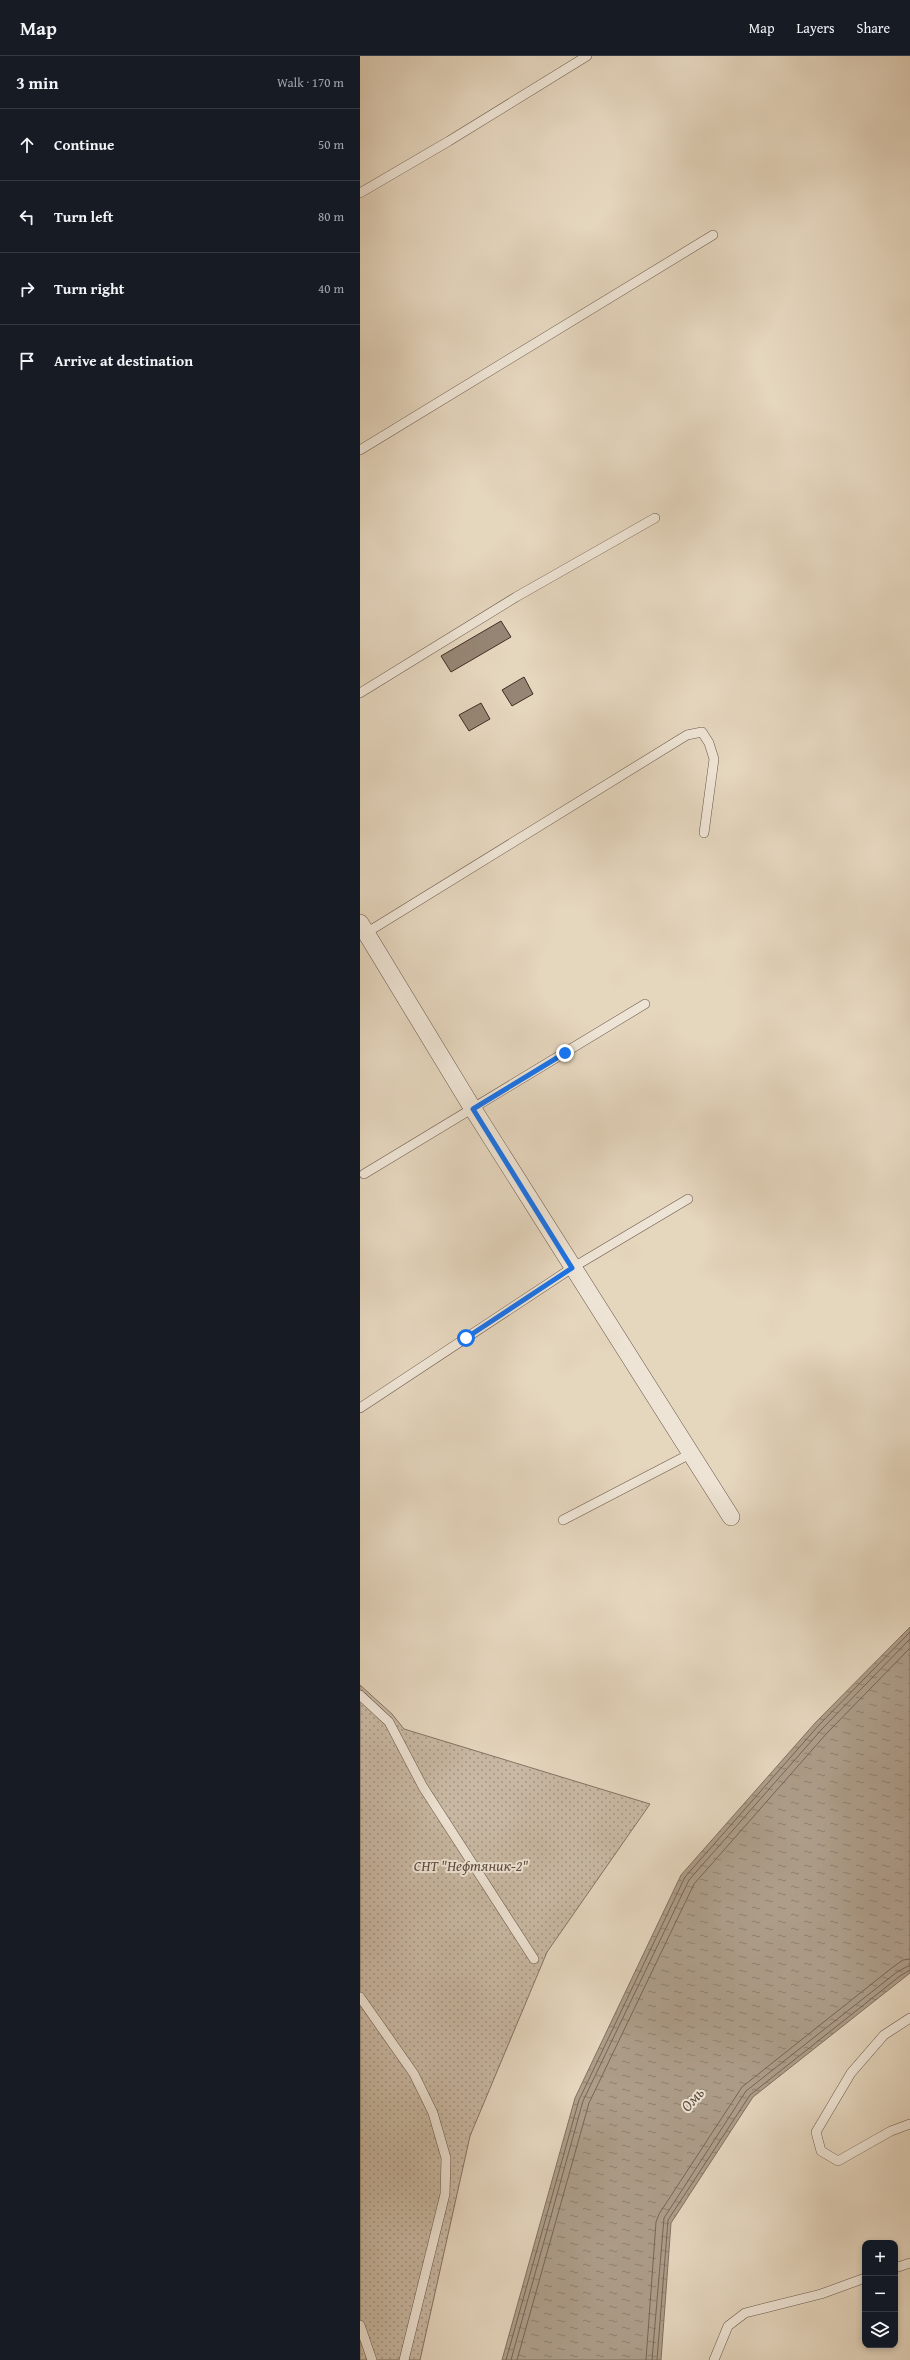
<!DOCTYPE html>
<meta charset="utf-8">
<style>
:root{--surface:#171b24;--page:#20242c;--text:#f1f3f6;--muted:#9ea1a6;--line:#363941}
body{margin:0;font-family:"Gentium Book Plus",serif;background:var(--page);color:var(--text)}
.controls{position:absolute;right:12px;bottom:12px;display:grid;overflow:hidden;border-radius:8px;box-shadow:0 2px 6px #0003}
.controls button{width:36px;height:36px;display:grid;place-items:center;padding:0;border:0;border-bottom:1px solid var(--line);background:var(--surface);color:var(--text);font:20px sans-serif}
.stop{position:absolute;width:12px;height:12px;margin:-9px;border:3px solid #1a73e8;border-radius:50%;background:#fff}
.stop.end{background:#1a73e8;border-color:#fff;box-shadow:0 1px 4px #0008}
.list{margin:0;padding:0;list-style:none}
h2{display:flex;justify-content:space-between;align-items:center;height:52px;margin:0;padding:0 16px;font-size:17px}
h2 small{font-size:13px;font-weight:400;color:var(--muted)}
.list li{display:grid;grid-template-columns:26px 1fr auto;gap:12px;align-items:center;box-sizing:border-box;height:72px;padding:0 16px;border-top:1px solid var(--line)}
.list b{display:block;font-size:15px;white-space:nowrap}
.list em{font-size:13px;font-style:normal;color:var(--muted)}
.icon{flex:none;width:22px;height:22px;fill:none;stroke:currentColor;stroke-width:2;stroke-linecap:round;stroke-linejoin:round}
.map{position:relative;flex:none;width:550px;height:2304px;overflow:hidden}
header{display:flex;align-items:center;gap:24px;box-sizing:border-box;height:56px;padding:0 20px;background:var(--surface);border-bottom:1px solid var(--line)}
header strong{font-size:19px}
nav{display:flex;gap:22px;margin-inline-start:auto;font-size:14px}
main{display:flex}
aside{flex:1;background:var(--surface)}
.map>svg:first-child{display:block}
.grass{fill:url(#grass-dots);stroke:#857364}
.water{fill:url(#water-ripples);stroke:#827060}
.lines{fill:none;stroke-linecap:round;stroke-linejoin:round}
.shore{stroke:#776556;stroke-width:1}
.building{fill:#968574;stroke:#412d23}
.lane-casing{stroke:#6a574a;stroke-width:10}
.street-casing{stroke:#6a574a;stroke-width:18}
.lane{stroke:#eee4d5;stroke-width:9}
.street{stroke:#eee4d5;stroke-width:17}
.route{stroke:#1a73e8;stroke-width:5}
.labels{text-anchor:middle;stroke-width:4;stroke-linejoin:round;paint-order:stroke}
.park-label{font-size:15px;font-style:italic;fill:#5c493d;stroke:#eee4d5}
.water-label{font-size:16px;font-style:italic;fill:#5c493c;stroke:#eee4d5}
</style>
<header>
<strong>Map</strong>
<nav><a>Map</a><a>Layers</a><a>Share</a></nav>
</header>
<main>
<aside>
<h2>3 min<small>Walk · 170 m</small></h2>
<ul class="list">
<li><svg class="icon" aria-label="ahead" viewBox="0 0 24 24"><path d="M12 20V5M6 11l6-6 6 6"/></svg><div><b>Continue</b></div><em>50 m</em></li>
<li><svg class="icon" aria-label="left" viewBox="0 0 24 24"><path d="M17 20v-9H6M10 6l-5 5 5 5"/></svg><div><b>Turn left</b></div><em>80 m</em></li>
<li><svg class="icon" aria-label="right" viewBox="0 0 24 24"><path d="M7 20v-9h11M14 6l5 5-5 5"/></svg><div><b>Turn right</b></div><em>40 m</em></li>
<li><svg class="icon" aria-label="arrive" viewBox="0 0 24 24"><path d="M6 21V4h12l-3 4 3 4H6"/></svg><div><b>Arrive at destination</b></div></li>
</ul>
</aside>
<div class="map">
<svg width="550" height="2304" viewBox="0 0 550 2304">
<defs>
<pattern id="grass-dots" width="8" height="8" patternUnits="userSpaceOnUse"><rect width="8" height="8" fill="#c9b9a4"/><path d="M2 2h.1M6 6h.1" fill="none" stroke="#a59785" stroke-width="1.8" stroke-linecap="round"/></pattern>
<pattern id="water-ripples" width="26" height="14" patternUnits="userSpaceOnUse"><rect width="26" height="14" fill="#ad9d89"/><path d="M2 4q2-2 4 0t4 0M15 11q2-2 4 0t4 0" fill="none" stroke="#8e8070"/></pattern>
</defs>
<rect width="100%" height="100%" fill="#e5d6be"/>
<filter id="stains"><feTurbulence type="fractalNoise" baseFrequency=".005" numOctaves="4"/><feColorMatrix values="0 0 0 0 .2 0 0 0 0 .09 0 0 0 0 .02 0 0 0 .5 -.17"/></filter>
<radialGradient id="worn" r=".72"><stop offset=".6" stop-color="#630" stop-opacity="0"/><stop offset="1" stop-color="#630" stop-opacity=".3"/></radialGradient>
<path class="grass" d="M0,1629l32,29 12,15 246,75 -103,148 -77,184 -50,224h-60z"/>
<path class="water" d="M550,1571v346l-157,124 -82,126 -10,137h-159l73,-262 106,-223 135,-153z"/>
<g class="lines">
<path class="shore" d="M146,2304l73,-260 106,-223 134,-152 91,-93
M151,2304l72,-259 106,-221 133,-151 88,-90
M157,2304l72,-257 105,-219 133,-151 83,-85
M286,2304l10,-138 3,-8 83,-127 151,-120 10,-7 7,-1
M292,2304l12,-142 82,-127 151,-119 13,-7
M297,2304l11,-140 82,-125 150,-119 10,-6"/>
</g>
<path class="building" d="M141,565l10,16 -60,35 -10,-16z
M164,621l9,17 -21,12 -10,-16z
M121,647l9,16 -21,12 -10,-16z"/>
<g class="lines">
<g class="lane-casing">
<path id="lane" d="M0,137l89,-52 138,-85
M0,394l353,-215
M0,637l156,-96 139,-79
M6,877l321,-198 15,-3 7,11 5,16 -10,74
M4,1118l281,-170
M0,1352l212,-140 116,-69
M203,1464l127,-66
M0,1639l29,27 34,65 111,172
M0,1941l54,77 19,39 13,45 -1,36 -41,166
M550,1962l-26,17 -33,38 -35,59 5,19 17,10 53,-30 19,-7
M535,2212l15,-5
M0,2269l12,35
M354,2304l14,-34 17,-13 76,-19 44,-16"/>
</g>
<g class="street-casing">
<path id="street" d="M0,867l113,186 258,408"/>
</g>
<use href="#lane" class="lane"/>
<use href="#street" class="street"/>
</g>
<g class="lines">
<path class="route" d="M106,1282l106,-70 -99,-159 92,-56"/>
</g>
<g class="labels">
<g class="park-label">
<text x="111" y="1815">СНТ "Нефтяник-2"</text>
</g>
<g class="water-label">
<text transform="translate(332 2043) rotate(-48)" y="6">Омь</text>
</g>
</g>
<rect width="100%" height="100%" filter="url(#stains)"/>
<rect width="100%" height="100%" fill="url(#worn)"/>
</svg>
<div class="controls">
<button>+</button>
<button>−</button>
<button><svg class="icon" aria-label="layers" viewBox="0 0 24 24"><path d="M12 4l9 5-9 5-9-5zM3 14l9 5 9-5"/></svg></button>
</div>
<div class="stop" style="left:106px;top:1282px"></div>
<div class="stop end" style="left:205px;top:997px"></div>
</div>
</main>
